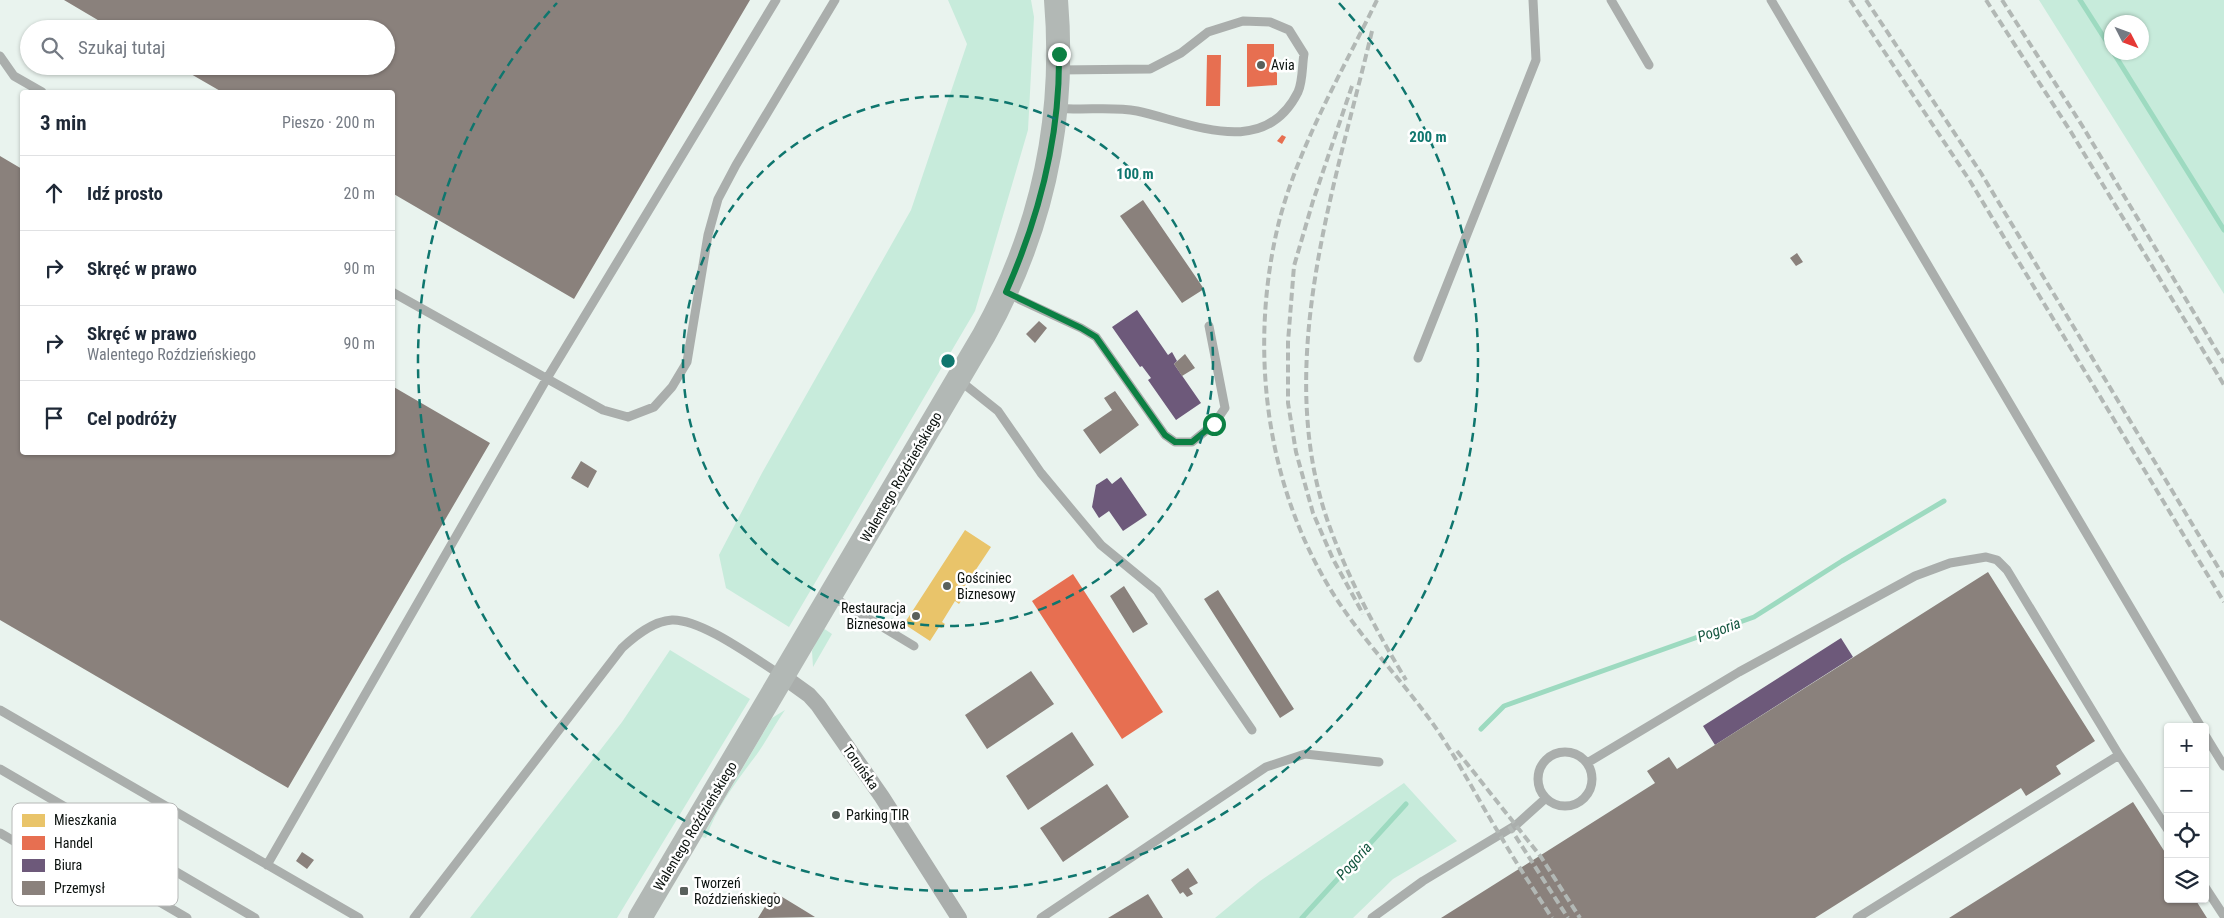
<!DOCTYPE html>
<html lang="pl">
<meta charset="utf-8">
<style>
:root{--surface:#fff;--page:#f2f2f3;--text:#1f2937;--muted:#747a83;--line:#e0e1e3}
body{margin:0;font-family:"Roboto Condensed",sans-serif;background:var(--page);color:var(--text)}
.controls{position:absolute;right:15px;bottom:15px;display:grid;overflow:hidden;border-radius:5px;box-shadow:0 1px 4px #0004}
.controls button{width:45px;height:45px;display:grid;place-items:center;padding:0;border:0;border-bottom:1px solid var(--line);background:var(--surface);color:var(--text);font:25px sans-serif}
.compass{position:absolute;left:2104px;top:15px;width:45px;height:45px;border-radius:50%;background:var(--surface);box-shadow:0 1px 4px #0004;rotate:132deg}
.stop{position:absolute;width:15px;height:15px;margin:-11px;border:4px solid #0b8043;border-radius:50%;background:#fff}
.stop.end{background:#0b8043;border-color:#fff;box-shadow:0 1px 5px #0008}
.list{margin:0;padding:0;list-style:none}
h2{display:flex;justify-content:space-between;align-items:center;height:65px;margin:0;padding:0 20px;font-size:21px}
h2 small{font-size:16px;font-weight:400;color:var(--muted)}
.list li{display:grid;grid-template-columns:32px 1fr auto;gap:15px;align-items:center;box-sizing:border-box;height:75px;padding:0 20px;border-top:1px solid var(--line)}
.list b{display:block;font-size:19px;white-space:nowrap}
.list p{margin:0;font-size:16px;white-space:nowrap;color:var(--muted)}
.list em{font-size:16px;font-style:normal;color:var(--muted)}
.icon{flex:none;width:28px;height:28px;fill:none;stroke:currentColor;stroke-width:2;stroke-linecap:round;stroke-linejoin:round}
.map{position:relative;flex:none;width:2224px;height:918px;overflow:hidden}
.search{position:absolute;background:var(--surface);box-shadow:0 1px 4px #0004;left:20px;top:20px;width:375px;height:55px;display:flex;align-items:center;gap:12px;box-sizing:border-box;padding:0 18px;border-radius:28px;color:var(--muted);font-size:19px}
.panel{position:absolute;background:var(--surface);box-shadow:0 1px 4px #0004;left:20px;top:90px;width:375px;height:365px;border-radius:5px}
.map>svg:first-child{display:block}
.green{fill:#c7ebdb;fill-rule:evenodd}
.homes{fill:#e9c46a}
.shops{fill:#e76f51}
.offices{fill:#6d597a}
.industry{fill:#8a817c}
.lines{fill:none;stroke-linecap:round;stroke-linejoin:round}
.stream{stroke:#9ddac0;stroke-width:5}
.lane{stroke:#aaaeac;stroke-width:9}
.street{stroke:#aaaeac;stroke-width:16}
.secondary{stroke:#b2b8b5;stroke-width:24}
.rail{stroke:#b2b8b5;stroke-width:4;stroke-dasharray:8 4;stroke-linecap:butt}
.route{stroke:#0b8043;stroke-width:6}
.ring{fill:none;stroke:#0f766e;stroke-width:2.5;stroke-dasharray:9 6}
.poi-dot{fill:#59605c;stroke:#fff;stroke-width:2}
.labels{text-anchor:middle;stroke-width:5;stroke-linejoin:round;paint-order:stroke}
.poi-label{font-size:14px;fill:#0b110e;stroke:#fff;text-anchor:start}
.street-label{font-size:14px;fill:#0b110e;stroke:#fff}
.water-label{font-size:15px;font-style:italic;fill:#13563f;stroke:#fff}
.key{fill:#fff;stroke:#b6b8b7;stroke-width:1}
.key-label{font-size:14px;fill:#0b110e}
.centre{fill:#0f766e;stroke:#fff;stroke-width:2.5}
.ring-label{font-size:15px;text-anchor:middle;font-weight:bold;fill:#0f766e;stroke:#fff;stroke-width:5;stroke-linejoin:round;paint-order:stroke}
</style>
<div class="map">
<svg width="2224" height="918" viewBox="0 0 2224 918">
<rect width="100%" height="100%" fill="#e9f3ee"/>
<path class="green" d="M948,0h83l3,17 -6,113 -53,181 -186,316 -63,-39 -7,-33 43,-82 149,-263 56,-166z
M2039,0h185v294zM2112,22h30v30h-30z
M823,628l9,6 -19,33 -1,-16z
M670,650l80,49 -133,219h-147l152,-196z
M785,710c-12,17 -21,36 -34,52 -18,24 -35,47 -45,76l-4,-1 70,-119z
M1404,783l53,58 -64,38 -40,39h-138l45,-37z"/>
<path class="homes" d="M965,530l26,17 -30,45 4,3 -6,9 -4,-3 -13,21 3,2 -3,4 -3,-1 -9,14 -26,-17z"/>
<path class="shops" d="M1247,44h27v28h3v13l-30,2z
M1207,55h14l-1,51h-14z
M1282,135l4,2 -4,7 -5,-3z
M1073,574l90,138 -41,27 -90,-138z"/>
<path class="offices" d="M1137,310l31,45 4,-3 5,9 -3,3 27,39 -25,17 -28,-40 3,-2 -9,-12 -2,1 -28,-40z
M1121,477l26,38 -24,16 -14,-20 -10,7 -7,-11 4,-22 11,-7 5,6z
M1841,638l12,19 -138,88 -12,-19z"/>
<path class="industry" d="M64,0h686l-176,299 -182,-106v-101h-170l-45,-26h209v-37h-273z
M0,156l22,13v283h370v-66l98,57 -202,345 -288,-168z
M1143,200l61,89 -22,14 -62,-87z
M1797,253l6,9 -7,4 -6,-8z
M1039,321l8,7 -12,15 -9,-9z
M1185,354l10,14 -13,8 -8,-12z
M1115,391l24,34 -39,29 -17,-24 29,-20 -8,-12z
M581,461l16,10 -9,17 -17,-10z
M1988,572l107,169 -39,25 5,8 -35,22 -5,-8 -206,130h-374l214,-135 -8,-12 22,-14 8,12z
M1124,586l24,38 -15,9 -23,-37z
M1218,590l76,119 -14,9 -76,-119z
M1031,671l23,33 -67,45 -22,-34z
M1072,732l22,33 -66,45 -22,-34z
M1107,784l22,33 -66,45 -23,-34z
M2133,802l35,55v42h27l12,19h-258z
M302,852l12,8 -7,9 -11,-8z
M1188,868l10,15 -9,5 4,6 -6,3 -4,-5 -3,2 -9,-14z
M774,892l28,17 13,8 -57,1z
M1148,894l15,24h-55z"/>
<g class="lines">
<path class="stream" d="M2080,0l32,50
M2113,52l111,178
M1481,729l23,-23 250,-89 88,-56 102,-60
M1302,918l104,-114"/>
<path class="lane" d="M1611,0l38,65
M1771,0l430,727
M0,56l14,20 28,16
M1057,108c26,3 54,-2 80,3 55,12 127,49 161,-19 5,-11 4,-27 6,-38l-15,-24 -19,-8 -27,-1 -35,11 -27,21 -31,16 -91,1
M392,292l211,118 25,7 26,-10 18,-20 15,-25 21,-127 10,-36 18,-34 99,-165
M1006,293l75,35 15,9 69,98 10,7h17l22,-18 11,-16 -16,-82
M1418,358l118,-298 -3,-60
M959,380l39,31 43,62 60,72 56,46 95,139
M831,596l83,50
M0,710l359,208
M2205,735l19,31
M1538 779a27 27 0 1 1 54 0a27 27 0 1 1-54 0Z
M2119,755l49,75
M1587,763l152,-91 176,-96 35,-13 36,-6 11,3 10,10 112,185 -262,163
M0,769l255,149
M0,833l60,35 62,12 65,38
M267,865l279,-485 230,-380
M2205,887l19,29
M414,918l208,-270c13,-12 31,-27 50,-28 30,-1 83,39 109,55
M1041,918l225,-151 39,-13 74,8
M1372,918l51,-37 93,-56 30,-27"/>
<path class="street" d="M784,677l25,18 9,10 64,92 77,121"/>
<path class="secondary" d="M640,918l344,-583c58,-104 82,-217 72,-335"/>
<path class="rail" d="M1377,0c-35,72 -82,152 -100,230 -26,114 -13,240 44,343 28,52 69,93 104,140 29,38 50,82 75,122 16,28 34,55 52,83
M1850,0l120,181 254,421
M1866,0l115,173 243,404
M1986,0l85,132 153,253
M2002,0l81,127 141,236
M1372,31c-36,152 -96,323 -48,479 18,57 51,119 82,170
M1352,86l-39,115 -19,65 -6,76v61l8,49 17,61 20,46 30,55
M1457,751l84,106 39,61
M1509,826l59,92"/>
</g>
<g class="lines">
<path class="route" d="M1059,54c1,83 -20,163 -53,238l75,36 15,9 69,98 10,7h17l22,-18"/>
</g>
<g class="ring">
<circle cx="948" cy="361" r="265"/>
<path d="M1339 3A530 530 0 1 1 557 3"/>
</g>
<g class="poi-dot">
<circle cx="1261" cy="65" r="5"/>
<circle cx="947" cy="586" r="5"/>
<circle cx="916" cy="616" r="5"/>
<circle cx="836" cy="815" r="5"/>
<rect x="679" y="886" width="10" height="10" rx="2.5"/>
</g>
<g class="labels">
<g class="poi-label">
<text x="1271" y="70">Avia</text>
<text x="957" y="583">Gościniec<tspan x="957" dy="16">Biznesowy</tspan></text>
<text x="906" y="613" text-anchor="end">Restauracja<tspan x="906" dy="16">Biznesowa</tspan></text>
<text x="846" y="820">Parking TIR</text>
<text x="694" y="888">Tworzeń<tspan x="694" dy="16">Roździeńskiego</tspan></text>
</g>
<g class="street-label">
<text transform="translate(901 477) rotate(-60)" y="5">Walentego Roździeńskiego</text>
<text transform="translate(861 767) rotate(55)" y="5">Toruńska</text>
<text transform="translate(695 826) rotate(-59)" y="5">Walentego Roździeńskiego</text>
</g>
<g class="water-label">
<text transform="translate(1719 630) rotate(-20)" y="5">Pogoria</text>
<text transform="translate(1354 861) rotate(-48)" y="5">Pogoria</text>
</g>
</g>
<rect x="12" y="803" width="166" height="103" rx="8" class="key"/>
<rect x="22" y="814" width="23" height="13" fill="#e9c46a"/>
<rect x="22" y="836" width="23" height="14" fill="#e76f51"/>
<rect x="22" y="859" width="23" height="13" fill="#6d597a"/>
<rect x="22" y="881" width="23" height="14" fill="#8a817c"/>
<g class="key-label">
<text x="54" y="825">Mieszkania</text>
<text x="54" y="848">Handel</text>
<text x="54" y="870">Biura</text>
<text x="54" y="893">Przemysł</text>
</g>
<circle cx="948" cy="361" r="8" class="centre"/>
<g class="ring-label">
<text x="1428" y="142">200 m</text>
<text x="1135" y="179">100 m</text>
</g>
</svg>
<div class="controls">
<button>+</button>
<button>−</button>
<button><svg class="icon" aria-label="locate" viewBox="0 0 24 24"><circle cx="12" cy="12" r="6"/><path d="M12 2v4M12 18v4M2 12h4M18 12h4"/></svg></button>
<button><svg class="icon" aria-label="layers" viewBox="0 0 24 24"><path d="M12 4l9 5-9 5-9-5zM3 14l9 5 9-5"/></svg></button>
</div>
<svg class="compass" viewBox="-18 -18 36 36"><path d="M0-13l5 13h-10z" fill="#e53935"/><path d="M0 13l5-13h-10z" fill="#747a83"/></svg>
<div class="stop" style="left:1214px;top:424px"></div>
<div class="stop end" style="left:1059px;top:54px"></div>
<div class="search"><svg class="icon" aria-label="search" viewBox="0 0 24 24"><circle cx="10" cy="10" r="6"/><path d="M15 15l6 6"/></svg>Szukaj tutaj</div>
<section class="panel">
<h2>3 min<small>Pieszo · 200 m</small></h2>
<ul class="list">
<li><svg class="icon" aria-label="ahead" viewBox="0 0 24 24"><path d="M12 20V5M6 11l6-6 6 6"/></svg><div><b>Idź prosto</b></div><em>20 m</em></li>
<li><svg class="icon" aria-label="right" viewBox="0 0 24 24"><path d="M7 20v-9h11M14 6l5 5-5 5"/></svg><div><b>Skręć w prawo</b></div><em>90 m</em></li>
<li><svg class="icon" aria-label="right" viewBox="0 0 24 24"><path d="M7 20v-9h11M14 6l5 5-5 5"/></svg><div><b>Skręć w prawo</b><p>Walentego Roździeńskiego</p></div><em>90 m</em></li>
<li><svg class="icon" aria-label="arrive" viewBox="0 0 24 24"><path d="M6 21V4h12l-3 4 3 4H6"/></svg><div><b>Cel podróży</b></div></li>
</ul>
</section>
</div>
